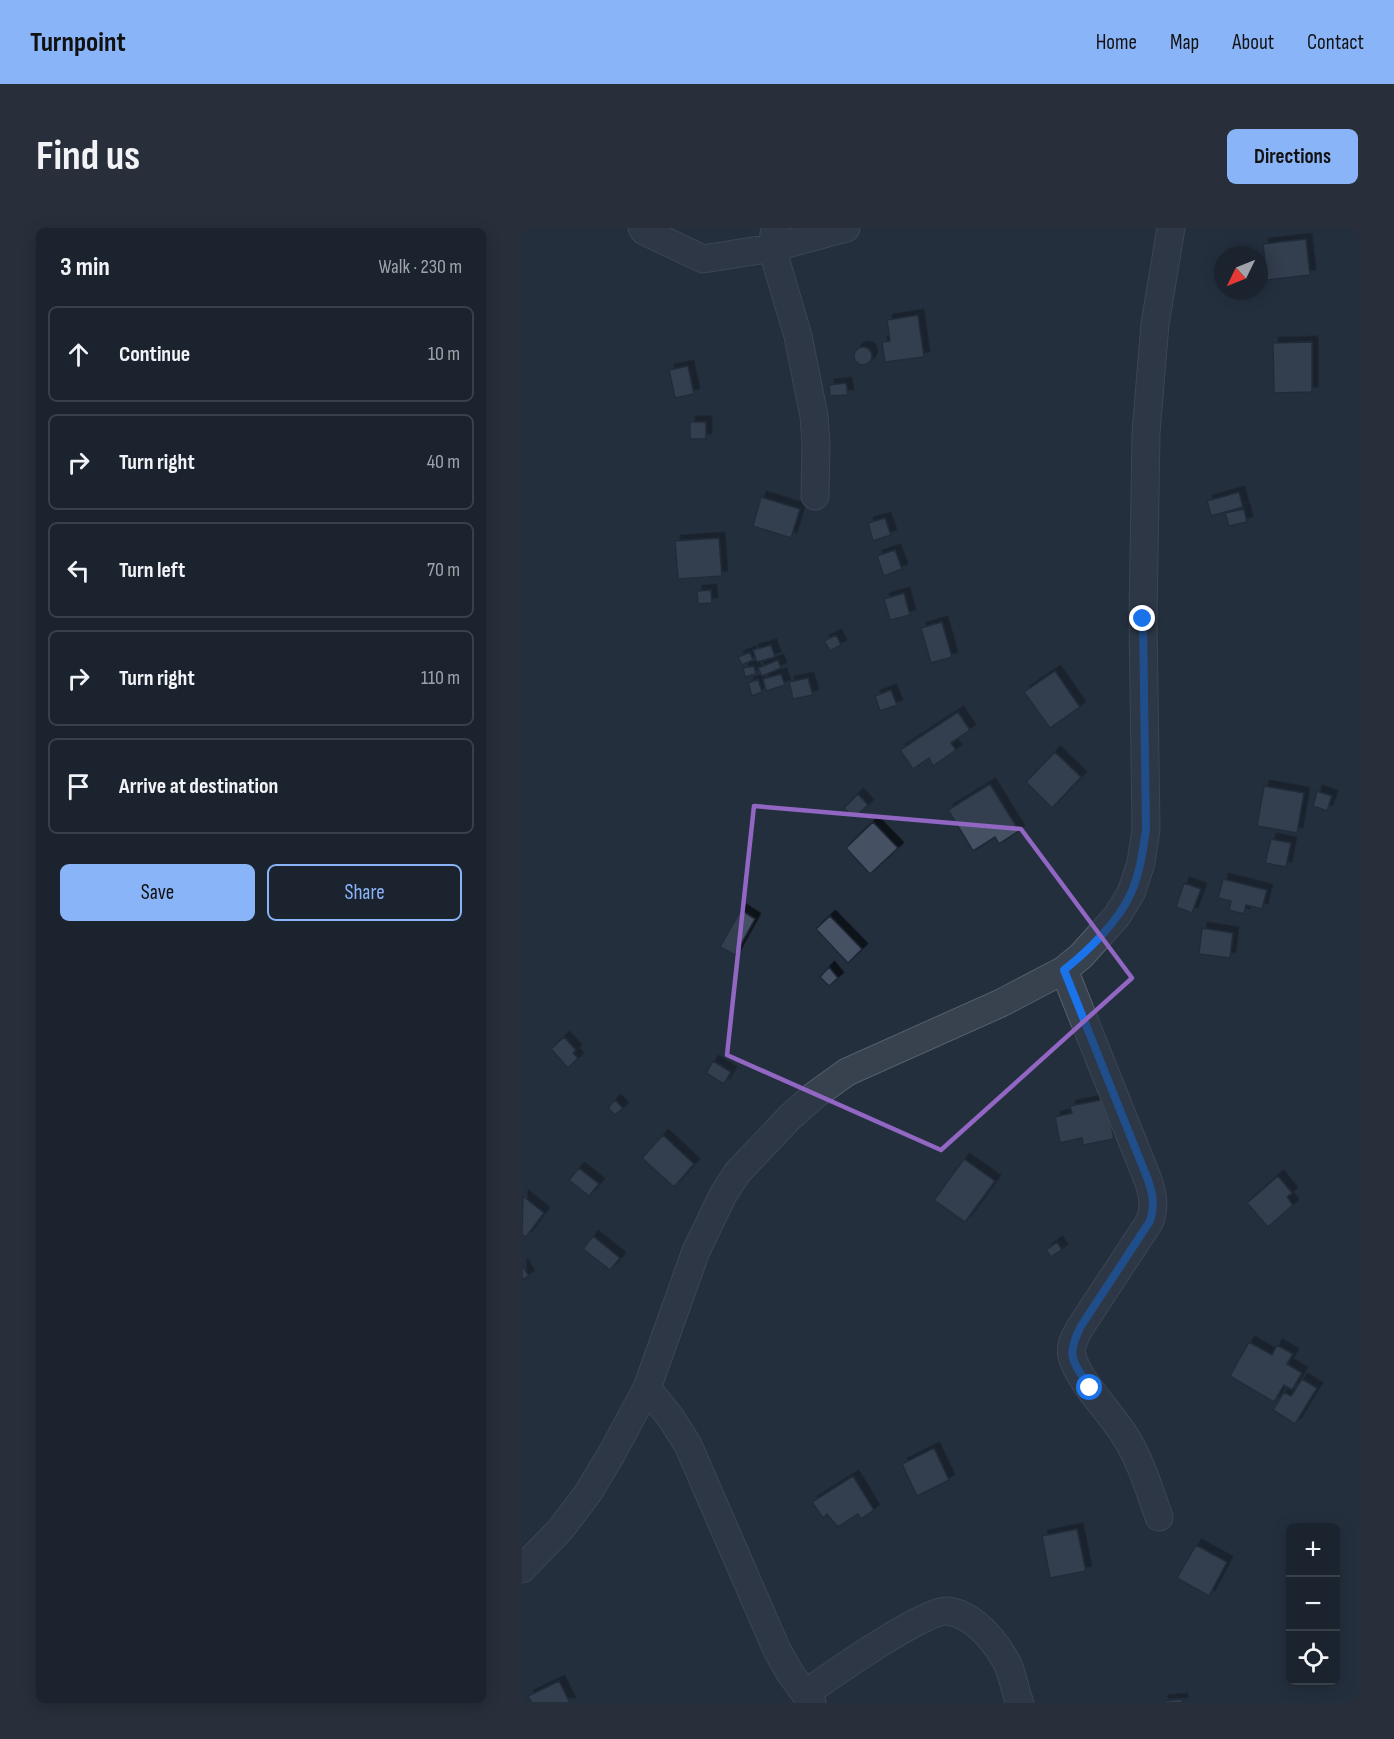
<!DOCTYPE html>
<meta charset="utf-8">
<style>
:root{--surface:#1b232e;--page:#282f3a;--text:#f1f3f6;--muted:#a0a4aa;--line:#39404a;--accent:#8ab4f8}
body{margin:0;font-family:"Sofia Sans Condensed",sans-serif;background:var(--page);color:var(--text)}
.controls{position:absolute;right:18px;bottom:18px;display:grid;overflow:hidden;border-radius:9px;box-shadow:0 3px 15px #0003}
.controls button{width:54px;height:54px;display:grid;place-items:center;padding:0;border:0;border-bottom:2px solid var(--line);background:var(--surface);color:var(--text);font:30px sans-serif}
.compass{position:absolute;left:692px;top:18px;width:54px;height:54px;border-radius:50%;background:var(--surface);box-shadow:0 3px 15px #0003;rotate:227deg}
.stop{position:absolute;width:18px;height:18px;margin:-14px;border:4px solid #1a73e8;border-radius:50%;background:#fff}
.stop.end{background:#1a73e8;border-color:#fff;box-shadow:0 2px 6px #0008}
.list{margin:0;padding:0;list-style:none}
h2{display:flex;justify-content:space-between;align-items:center;height:78px;margin:0;padding:0 24px;font-size:26px}
h2 small{font-size:20px;font-weight:400;color:var(--muted)}
.list li{display:grid;grid-template-columns:39px 1fr auto;gap:18px;align-items:center;box-sizing:border-box;height:96px;margin:0 12px 12px;padding:0 12px;border:2px solid var(--line);border-radius:9px}
.list b{display:block;font-size:22px;white-space:nowrap}
.list em{font-size:20px;font-style:normal;color:var(--muted)}
.actions{display:flex;gap:12px;padding:18px 24px}
.actions a{flex:1;padding:14px 0;border:2px solid var(--accent);border-radius:9px;text-align:center;font-size:21px;color:var(--accent)}
.actions .main{background:var(--accent);color:#111}
.icon{flex:none;width:33px;height:33px;fill:none;stroke:currentColor;stroke-width:2;stroke-linecap:round;stroke-linejoin:round}
.map{position:relative;flex:none;width:836px;height:1475px;overflow:hidden;border-radius:9px}
header{display:flex;align-items:center;gap:36px;box-sizing:border-box;height:84px;padding:0 30px;background:var(--accent);color:#111}
header strong{font-size:28px}
nav{display:flex;gap:33px;margin-inline-start:auto;font-size:21px}
.intro{display:flex;align-items:center;justify-content:space-between;box-sizing:border-box;height:144px;padding:0 36px}
h1{margin:0;font-size:42px}
.button{padding:15px 27px;border-radius:9px;background:var(--accent);color:#111;font-size:21px;font-weight:700}
main{display:flex;gap:36px;padding:0 36px}
aside{flex:1;background:var(--surface);border-radius:9px;box-shadow:0 3px 15px #0003}
.map>svg:first-child{display:block}
.building{fill:#455162;stroke:#1f2835;stroke-width:1.5;filter:url(#shadow)}
.lines{fill:none;stroke-linecap:round;stroke-linejoin:round}
.minor-casing{stroke:#565f6c;stroke-width:29}
.minor{stroke:#38414e;stroke-width:27}
.route{stroke:#1a73e8;stroke-width:8}
.marked{fill:none;stroke:#9266c3;stroke-width:4.5;stroke-linejoin:round}
</style>
<header>
<strong>Turnpoint</strong>
<nav><a>Home</a><a>Map</a><a>About</a><a>Contact</a></nav>
</header>
<div class="intro"><h1>Find us</h1><a class="button">Directions</a></div>
<main>
<aside>
<h2>3 min<small>Walk · 230 m</small></h2>
<ul class="list">
<li><svg class="icon" aria-label="ahead" viewBox="0 0 24 24"><path d="M12 20V5M6 11l6-6 6 6"/></svg><div><b>Continue</b></div><em>10 m</em></li>
<li><svg class="icon" aria-label="right" viewBox="0 0 24 24"><path d="M7 20v-9h11M14 6l5 5-5 5"/></svg><div><b>Turn right</b></div><em>40 m</em></li>
<li><svg class="icon" aria-label="left" viewBox="0 0 24 24"><path d="M17 20v-9H6M10 6l-5 5 5 5"/></svg><div><b>Turn left</b></div><em>70 m</em></li>
<li><svg class="icon" aria-label="right" viewBox="0 0 24 24"><path d="M7 20v-9h11M14 6l5 5-5 5"/></svg><div><b>Turn right</b></div><em>110 m</em></li>
<li><svg class="icon" aria-label="arrive" viewBox="0 0 24 24"><path d="M6 21V4h12l-3 4 3 4H6"/></svg><div><b>Arrive at destination</b></div></li>
</ul>
<div class="actions"><a class="main">Save</a><a>Share</a></div>
</aside>
<div class="map">
<svg width="836" height="1475" viewBox="0 0 836 1475">
<defs>
<filter id="shadow"><feDropShadow dx="5.5" dy="-5.5" stdDeviation="0" flood-color="#0009"/></filter>
</defs>
<rect width="100%" height="100%" fill="#242f3e"/>
<path class="building" d="M784,11l4,36 -43,5 -4,-36z
M396,87l6,42 -39,5 -3,-20 8,-1 -3,-21z
M790,114v50l-38,1 -1,-50z
M332 128a9 9 0 1 1 18 0a9 9 0 1 1-18 0Z
M166,138l6,28 -19,4 -6,-28z
M324,155l2,12 -18,1 -1,-11z
M168,194h16v17h-16z
M717,264l4,15 -32,9 -4,-15z
M239,269l39,12 -9,29 -38,-12z
M722,281l3,13 -18,4 -4,-13z
M363,290l6,17 -18,6 -5,-18z
M197,310l3,38 -44,3 -3,-38z
M373,322l7,19 -18,7 -7,-20z
M189,362l1,13 -14,1 -1,-13z
M382,365l6,22 -20,5 -6,-21z
M420,394l10,35 -21,6 -10,-35z
M314,407l5,10 -11,6 -6,-10z
M249,417l4,12 -18,5 -4,-12z
M228,424l3,8 -11,5 -4,-8z
M256,432l3,8 -19,8 -4,-8z
M232,438l2,8 -11,3 -2,-9z
M533,443l25,36 -30,21 -26,-36z
M259,446l4,11 -19,6 -3,-12z
M286,450l5,17 -20,4 -4,-17z
M236,451l4,13 -10,4 -4,-13z
M369,462l6,15 -17,6 -5,-15z
M436,484l12,18 -19,13 5,7 -23,16 -4,-8 -16,11 -13,-19z
M533,524l26,25 -29,31 -26,-26z
M468,556l29,47 -20,13 -4,-7 -22,14 -25,-41z
M742,558l40,7 -7,40 -40,-7z
M795,563l15,5 -5,15 -14,-5z
M336,566l10,11 -14,13 -10,-10z
M351,594l25,26 -28,26 -24,-26z
M749,611l20,4 -5,24 -21,-4z
M701,651l44,11 -5,19 -16,-4 -2,9 -15,-4 2,-9 -13,-3z
M662,655l17,6 -9,24 -16,-6z
M219,682l14,9 -20,36 -15,-8z
M308,688l32,33 -14,14 -32,-34z
M680,700l31,5 -3,25 -31,-4z
M307,739l9,11 -9,8 -9,-9z
M42,809l12,13 -3,3 5,5 -10,10 -17,-19z
M191,833l18,11 -7,12 -18,-11z
M584,871l8,40 -31,6 -1,-7 -22,5 -5,-26 17,-4 -2,-7z
M93,872l8,8 -8,7 -7,-7z
M141,907l31,29 -20,23 -32,-29z
M442,931l31,22 -30,41 -31,-22z
M57,940l20,16 -10,12 -20,-16z
M756,948l14,17 -5,4 6,8 -25,22 -21,-24z
M1,968l21,17 -18,24 -4,-3z
M71,1008l27,22 -10,12 -27,-21z
M535,1014l5,8 -11,7 -5,-7z
M0,1037l7,11 -7,4z
M727,1114l23,13 5,-10 16,9 -6,10 15,9 -10,17 -8,-5 -10,17 -44,-26z
M780,1151l15,9 -22,36 -22,-14 11,-18 7,4z
M412,1220l15,32 -32,16 -15,-32z
M331,1248l21,34 -13,9 -3,-5 -20,13 -11,-13 -4,4 -11,-16z
M555,1301l9,42 -36,7 -8,-42z
M674,1317l31,17 -18,34 -32,-18z
M37,1453l11,22h-38l-4,-7z
M660,1471v4h-19v-2z"/>
<g class="lines">
<g class="minor-casing">
<path id="minor" d="M120,0l2,3 59,28 69,-11 74,-20
M253,0l-3,20 26,88 16,80 2,27 -1,53
M542,742l84,210c5,15 7,26 2,41l-69,105c-5,9 -12,19 -9,30 6,24 37,55 51,77 17,25 26,56 36,84
M125,1160l24,30 17,27 89,205 13,23 22,30
M0,1341l38,-39 28,-37 24,-40 35,-65 49,-137 27,-56 14,-22 53,-56 25,-22 32,-23 154,-69 63,-33 17,-14 36,-40 14,-23 10,-30 5,-34 -3,-210 3,-186 9,-109 16,-96
M284,1465c23,-16 119,-84 141,-82 23,2 45,26 56,45 10,14 10,31 17,47"/>
</g>
<use href="#minor" class="minor"/>
</g>
<g class="lines">
<path class="route" d="M568,1160c-17,-27 -25,-31 -9,-62l69,-105c5,-15 3,-26 -2,-41l-84,-210c24,-19 55,-49 67,-77 9,-20 12,-43 15,-64l-3,-210"/>
</g>
<path d="M0 0H836V1475H0ZM232,578l267,23 111,149 -191,172 -214,-95z" fill="#242f3e" fill-opacity=".55" fill-rule="evenodd"/>
<path class="marked" d="M232,578l267,23 111,149 -191,172 -214,-95z"/>
</svg>
<div class="controls">
<button>+</button>
<button>−</button>
<button><svg class="icon" aria-label="locate" viewBox="0 0 24 24"><circle cx="12" cy="12" r="6"/><path d="M12 2v4M12 18v4M2 12h4M18 12h4"/></svg></button>
</div>
<svg class="compass" viewBox="-18 -18 36 36"><path d="M0-13l5 13h-10z" fill="#e53935"/><path d="M0 13l5-13h-10z" fill="#a0a4aa"/></svg>
<div class="stop" style="left:568px;top:1160px"></div>
<div class="stop end" style="left:621px;top:391px"></div>
</div>
</main>
